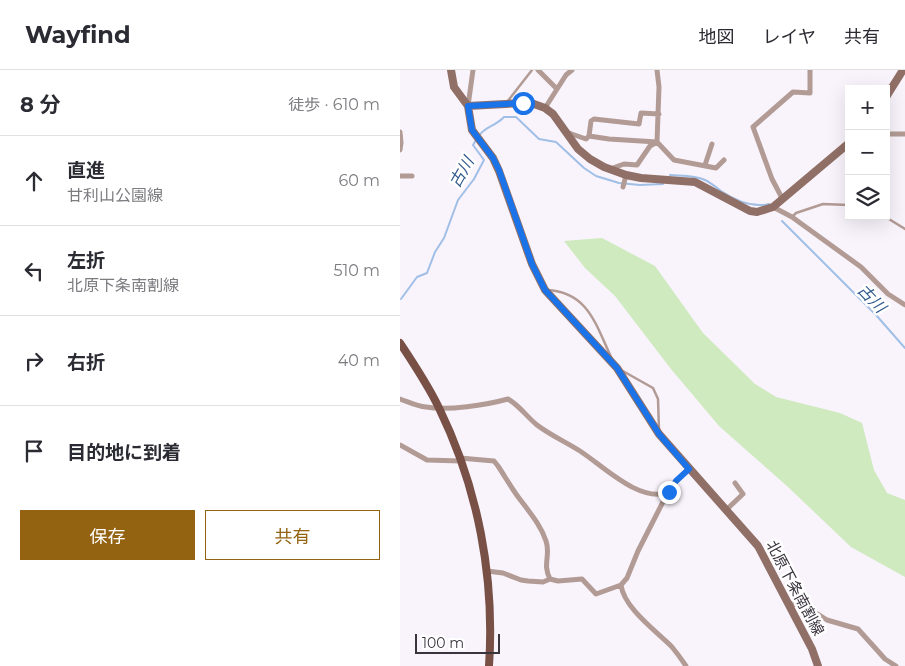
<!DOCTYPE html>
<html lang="ja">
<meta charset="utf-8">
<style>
:root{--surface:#fff;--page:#f2f2f3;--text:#2b2b33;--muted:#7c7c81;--line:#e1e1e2;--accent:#936312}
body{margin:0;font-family:Montserrat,"Noto Sans JP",sans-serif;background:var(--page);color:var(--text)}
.controls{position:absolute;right:15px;top:15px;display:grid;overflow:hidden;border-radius:0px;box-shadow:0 5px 20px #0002}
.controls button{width:45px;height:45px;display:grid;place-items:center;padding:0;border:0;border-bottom:1px solid var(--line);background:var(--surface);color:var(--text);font:25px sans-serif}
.scale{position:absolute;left:15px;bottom:12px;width:85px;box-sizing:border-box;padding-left:5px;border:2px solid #3a343d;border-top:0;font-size:14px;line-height:18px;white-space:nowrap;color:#3a343d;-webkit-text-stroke:4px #fff;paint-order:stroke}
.stop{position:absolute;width:15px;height:15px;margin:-11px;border:4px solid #1a73e8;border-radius:50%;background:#fff}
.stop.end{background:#1a73e8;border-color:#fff;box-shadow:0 1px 5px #0008}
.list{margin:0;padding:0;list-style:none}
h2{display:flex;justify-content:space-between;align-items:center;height:65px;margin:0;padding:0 20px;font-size:21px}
h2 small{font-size:16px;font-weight:400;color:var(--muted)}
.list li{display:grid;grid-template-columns:32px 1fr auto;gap:15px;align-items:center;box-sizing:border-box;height:90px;padding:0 20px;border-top:1px solid var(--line)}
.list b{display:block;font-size:19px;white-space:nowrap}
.list p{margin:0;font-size:16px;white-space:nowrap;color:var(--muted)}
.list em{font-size:16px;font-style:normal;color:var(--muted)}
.actions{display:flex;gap:10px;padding:15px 20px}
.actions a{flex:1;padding:11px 0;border:1px solid var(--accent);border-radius:0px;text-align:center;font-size:18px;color:var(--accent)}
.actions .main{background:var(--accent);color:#fff}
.icon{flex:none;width:28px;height:28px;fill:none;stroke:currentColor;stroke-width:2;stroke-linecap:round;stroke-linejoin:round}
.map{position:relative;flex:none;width:505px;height:596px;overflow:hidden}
header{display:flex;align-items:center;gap:30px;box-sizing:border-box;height:70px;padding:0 25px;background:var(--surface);border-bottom:1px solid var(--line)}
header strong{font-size:24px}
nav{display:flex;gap:28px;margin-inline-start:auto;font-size:18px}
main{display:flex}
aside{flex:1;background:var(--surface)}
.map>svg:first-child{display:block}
.green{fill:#ceeabe}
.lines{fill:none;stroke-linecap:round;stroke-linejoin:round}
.stream{stroke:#a0bfe6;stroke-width:2}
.service{stroke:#b29b94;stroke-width:2.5}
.minor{stroke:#b29b94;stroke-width:5}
.secondary{stroke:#906f66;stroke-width:8}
.primary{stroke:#785045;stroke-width:8}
.route{stroke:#1a73e8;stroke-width:6}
.labels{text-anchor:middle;stroke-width:5;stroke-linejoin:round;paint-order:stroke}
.street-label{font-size:15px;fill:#3a343d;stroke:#fff}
.water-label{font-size:16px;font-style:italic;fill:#30598c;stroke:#fff}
</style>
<header>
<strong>Wayfind</strong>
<nav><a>地図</a><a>レイヤ</a><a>共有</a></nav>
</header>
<main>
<aside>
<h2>8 分<small>徒歩 · 610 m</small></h2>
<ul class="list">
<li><svg class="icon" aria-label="ahead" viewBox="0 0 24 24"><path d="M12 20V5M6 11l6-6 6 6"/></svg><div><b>直進</b><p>甘利山公園線</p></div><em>60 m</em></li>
<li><svg class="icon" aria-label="left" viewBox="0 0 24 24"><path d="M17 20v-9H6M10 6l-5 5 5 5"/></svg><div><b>左折</b><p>北原下条南割線</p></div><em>510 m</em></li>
<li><svg class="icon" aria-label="right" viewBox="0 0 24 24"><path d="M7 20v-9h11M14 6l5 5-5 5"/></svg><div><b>右折</b></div><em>40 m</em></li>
<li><svg class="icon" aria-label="arrive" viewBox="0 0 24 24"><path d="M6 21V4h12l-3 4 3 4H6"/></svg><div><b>目的地に到着</b></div></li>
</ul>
<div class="actions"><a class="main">保存</a><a>共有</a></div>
</aside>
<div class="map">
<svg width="505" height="596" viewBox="0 0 505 596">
<rect width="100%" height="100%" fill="#f9f3fc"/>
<path class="green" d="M202,168l53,28 48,67 52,51 21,13 64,16 22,10 12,47 13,23 18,7v77l-54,-30 -63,-60 -69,-61 -48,-57 -56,-73 -30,-28 -21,-27z"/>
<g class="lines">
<path class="stream" d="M79,66c5,-9 17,-10 25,-19h12l23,22 17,3 28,26 12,8 23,7 21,2 23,-1
M270,105c11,1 24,0 35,5 6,3 11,7 16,11 15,10 31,17 48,13
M382,151l94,94 29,33
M1,229l16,-22 10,-4 8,-21 9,-14 14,-38 16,-21 10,-19 -11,-15 3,-5"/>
<path class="service" d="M107,32l25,-32
M393,146l3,-3 27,-9 26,1
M484,146l21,13
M147,220c42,2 49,36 65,69
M221,300l32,18 5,11 1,31"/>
<path class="minor" d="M138,0l19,19
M68,36l5,-36
M145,38l21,-33 6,-5
M0,62l1,11 -1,7
M166,62l20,7 3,-3 20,3 48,3 2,-55 -2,-17
M486,64h19
M189,66l2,-15 3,-2 45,5 2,-11 18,1
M305,95l7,-21
M210,99l14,-5 13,1 13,-19 7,-4 17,18 42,8 8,-8
M0,106h12
M223,117l3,-12
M382,128l-10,-19 -19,-52 40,-35 17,1v-23
M373,137l19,10 69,50 27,27 17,11
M0,329c9,3 16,7 26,8 22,4 60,-2 82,-8 11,6 19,18 29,26 13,10 29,17 43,26 22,14 60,53 89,41
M0,375l27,15 34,1
M60,388l34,3 4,5c8,12 15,25 24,36 9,12 19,24 24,39 5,14 -4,23 4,38
M326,440l17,-16 -8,-11
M87,501l16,2 18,7 7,1 15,1 7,-3 8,2 24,-2 14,15 25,-9 6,-7 11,-27 31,-61 7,-9 13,-12
M221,515c3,23 35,46 51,62 5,6 10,13 14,19
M388,532l25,9 14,9 31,9 27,30 11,7"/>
<path class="secondary" d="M51,0l3,17 14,19 55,-3 11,1 11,4 8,6 25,35 12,10 14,8 22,8 15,3 54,4 55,29 7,1 16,-5 76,-64
M486,27l17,-27
M68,36l4,24 21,28 6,13 33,93 13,26 72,78 42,66 99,112 54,103 6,17"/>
<path class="primary" d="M0,273c14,21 28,42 39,65 39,80 56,169 50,258"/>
</g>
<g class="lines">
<path class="route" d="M123,33l-55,3 4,24 21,28 6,12 33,94 13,26 72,78 42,66 30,35 -13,12 -7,11"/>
</g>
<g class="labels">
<g class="street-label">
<text transform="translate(395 518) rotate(62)" y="5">北原下条南割線</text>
</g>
<g class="water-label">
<text transform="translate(61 102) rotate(-60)" y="6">古川</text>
<text transform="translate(472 228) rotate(46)" y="6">古川</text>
</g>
</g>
</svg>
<div class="controls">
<button>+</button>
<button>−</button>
<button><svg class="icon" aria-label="layers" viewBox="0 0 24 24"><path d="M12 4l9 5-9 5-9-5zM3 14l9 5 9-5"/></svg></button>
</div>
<div class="scale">100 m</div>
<div class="stop" style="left:123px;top:33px"></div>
<div class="stop end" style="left:269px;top:422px"></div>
</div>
</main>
